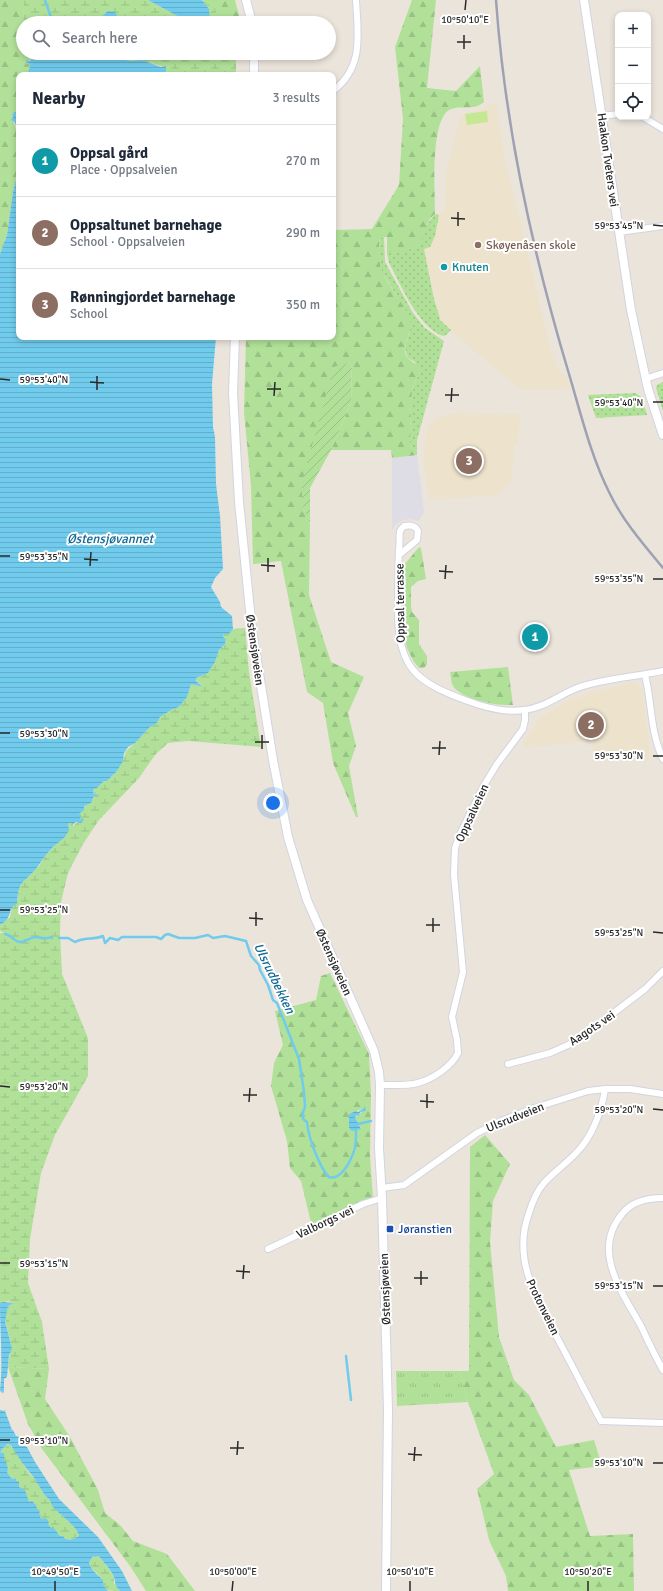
<!DOCTYPE html>
<meta charset="utf-8">
<style>
:root{--surface:#fff;--page:#f2f2f3;--text:#1f2937;--muted:#747a83;--line:#e0e1e3;--accent:#d93025}
body{margin:0;font-family:Signika,sans-serif;background:var(--page);color:var(--text)}
.controls{position:absolute;right:12px;top:12px;display:grid;overflow:hidden;border-radius:8px;box-shadow:0 2px 6px #0003}
.controls button{width:36px;height:36px;display:grid;place-items:center;padding:0;border:0;border-bottom:1px solid var(--line);background:var(--surface);color:var(--text);font:20px sans-serif}
.you{position:absolute;left:273px;top:803px;width:14px;height:14px;margin:-10px;border:3px solid #fff;border-radius:50%;background:#1a73e8;box-shadow:0 0 0 6px #1a73e833}
.badge{display:grid;place-items:center;width:26px;height:26px;border-radius:50%;background:var(--accent);color:#fff;font-size:13px;font-weight:700}
.pin{position:absolute;translate:-50% -50%;border:2px solid #fff;box-shadow:0 1px 4px #0006}
.list{margin:0;padding:0;list-style:none}
h2{display:flex;justify-content:space-between;align-items:center;height:52px;margin:0;padding:0 16px;font-size:17px}
h2 small{font-size:13px;font-weight:400;color:var(--muted)}
.list li{display:grid;grid-template-columns:26px 1fr auto;gap:12px;align-items:center;box-sizing:border-box;height:72px;padding:0 16px;border-top:1px solid var(--line)}
.list b{display:block;font-size:15px;white-space:nowrap}
.list p{margin:0;font-size:13px;white-space:nowrap;color:var(--muted)}
.list em{font-size:13px;font-style:normal;color:var(--muted)}
.icon{flex:none;width:22px;height:22px;fill:none;stroke:currentColor;stroke-width:2;stroke-linecap:round;stroke-linejoin:round}
.map{position:relative;flex:none;width:663px;height:1591px;overflow:hidden}
.search{position:absolute;background:var(--surface);box-shadow:0 2px 6px #0003;left:16px;top:16px;width:320px;height:44px;display:flex;align-items:center;gap:10px;box-sizing:border-box;padding:0 14px;border-radius:22px;color:var(--muted);font-size:15px}
.panel{position:absolute;background:var(--surface);box-shadow:0 2px 6px #0003;left:16px;top:72px;width:320px;height:268px;border-radius:8px}
.map>svg:first-child{display:block}
.industrial{fill:#dedce4}
.education{fill:#ede2cb}
.grass{fill:url(#grass-dots)}
.forest{fill:url(#forest-firs);fill-rule:evenodd}
.wetland{fill:url(#wetland-marsh)}
.park{fill:url(#park-tufts)}
.garden{fill:url(#garden-furrows)}
.pitch{fill:#c5e894}
.water{fill:url(#water-rules);fill-rule:evenodd}
.lines{fill:none;stroke-linecap:round;stroke-linejoin:round}
.stream{stroke:#70cbec;stroke-width:2.5}
.street-casing{stroke:#d1d4e2;stroke-width:8}
.secondary-casing{stroke:#d1d4e2;stroke-width:10}
.street{stroke:#fff;stroke-width:6}
.secondary{stroke:#fff;stroke-width:8}
.rail{stroke:#9ea1b3;stroke-width:2.5}
.ticks{fill:none;stroke:#292929;stroke-width:1.5}
.education-dot{fill:#8d6e63;stroke:#fff;stroke-width:1.5}
.culture-dot{fill:#0f9aa8;stroke:#fff;stroke-width:1.5}
.transit-dot{fill:#1a4fb4;stroke:#fff;stroke-width:1.5}
.labels{text-anchor:middle;stroke-width:4;stroke-linejoin:round;paint-order:stroke}
.street-label{font-size:12px;fill:#292929;stroke:#fff}
.education-label{font-size:12px;fill:#785e54;stroke:#fff;text-anchor:start}
.culture-label{font-size:12px;fill:#0d838f;stroke:#fff;text-anchor:start}
.transit-label{font-size:12px;fill:#164399;stroke:#fff;text-anchor:start}
.water-label{font-size:13px;font-style:italic;fill:#106997;stroke:#fff}
.ticks-label{font-size:10px;text-anchor:middle;fill:#292929;stroke:#fff;stroke-width:4;stroke-linejoin:round;paint-order:stroke}
</style>
<div class="map">
<svg width="663" height="1591" viewBox="0 0 663 1591">
<defs>
<pattern id="grass-dots" width="8" height="8" patternUnits="userSpaceOnUse"><rect width="8" height="8" fill="#b1e199"/><path d="M2 2h.1M6 6h.1" fill="none" stroke="#98c184" stroke-width="1.8" stroke-linecap="round"/></pattern>
<pattern id="forest-firs" width="22" height="20" patternUnits="userSpaceOnUse"><rect width="22" height="20" fill="#b1e199"/><path d="M5 1l3.5 6h-7zM16 11l3.5 6h-7z" fill="#98c184"/></pattern>
<pattern id="wetland-marsh" width="20" height="14" patternUnits="userSpaceOnUse"><rect width="20" height="14" fill="#b1e199"/><path d="M1 5h8M5 5V1M11 12h8M15 12V8" fill="none" stroke="#98c184"/></pattern>
<pattern id="park-tufts" width="24" height="20" patternUnits="userSpaceOnUse"><rect width="24" height="20" fill="#b1e199"/><path d="M3 7l-1-3M5 7V3M7 7l1-3M15 17l-1-3M17 17v-4M19 17l1-3" fill="none" stroke="#98c184"/></pattern>
<pattern id="garden-furrows" width="10" height="10" patternUnits="userSpaceOnUse"><rect width="10" height="10" fill="#b1e199"/><path d="M-1 1l2-2M0 10L10 0M9 11l2-2" fill="none" stroke="#98c184"/></pattern>
<pattern id="water-rules" width="6" height="5" patternUnits="userSpaceOnUse"><rect width="6" height="5" fill="#70cbec"/><path d="M0 2.5h6" fill="none" stroke="#61aeca"/></pattern>
</defs>
<rect width="100%" height="100%" fill="#ebe4db"/>
<path class="industrial" d="M417,455l7,57 -5,9 -9,-2 -7,1 -7,4 -4,6v-72z"/>
<path class="education" d="M496,103l9,57 47,195 8,18 6,1 4,15 -38,1 -11,-1 -4,-2 -72,-61 -5,-6 -6,-21 -10,-51 6,-1 5,-11 4,-21 6,-8 1,-32 13,-56 2,-3 4,-2 19,-6 5,-3z
M460,412l40,3 20,-1 -2,31h-4l-2,31 -1,5 -5,8 -9,6 -67,5 -6,-31v-15l2,-25 5,-7 8,-4z
M637,682l5,8 8,63 -2,8h-51l-3,-2 -1,-4v-15l-68,8v-4l-3,-1 10,-12 6,-12 34,-21 4,1 16,-7z"/>
<path class="grass" d="M435,214l4,1 -4,21 -5,11 -6,2 10,50 5,16 1,5 11,10 -5,5 -3,1c-25,-9 -42,-51 -54,-73l-2,-10 29,-6 12,-24z
M384,237l1,25 28,51 12,15 19,13 -27,99v11l-4,-2 -3,-5 1,-45 2,-13 7,-14 -5,-10 -7,-4 -2,-5 -1,-6 5,-16 -3,-18 -25,-41 -4,-17 2,-17z
M663,382v29l-7,-23 1,-3z
M636,393l6,5 5,17 -51,3 -8,-23z"/>
<path class="forest" d="M0,0h24l-1,53h5l3,8 -3,-1 -2,3 3,1 1,2 -3,9h-8v36l-6,2 -1,3 7,23 -2,37 -4,16 -6,43 -7,19z
M203,0h32l6,23h-23z
M412,0h24l-9,88 29,3 24,-25 4,36c-12,10 -24,2 -35,8 -19,12 -14,83 -14,104 -11,7 -9,26 -19,33 -8,5 -20,4 -29,6v-16l-7,1c-5,29 5,40 20,63 4,6 8,12 10,19 4,12 -9,24 -4,35 3,7 11,7 15,15l-8,16 -2,13 -1,45 3,5 4,2v4l-25,3 -1,-8h-60l20,-47 1,-40 -18,4 -32,138 8,19 -1,71 22,67 33,15 -16,36 8,33 -7,20 9,51h-2l-23,-54 -10,-60 -16,-11 -26,-131 -28,3 -2,-78 -7,-74 2,-75h87v-109l2,2 37,-1 27,-44 4,-66 -8,-72z
M419,547l2,1 5,31 -8,2 -7,6v19l1,6 7,8v24l8,12v8l-3,4h-5l-5,-6 -7,-14 -4,-18v-14l1,-51z
M508,667l5,38c-15,1 -54,-5 -61,-21 -1,-3 -1,-8 -2,-12z
M330,973l39,81 2,40 -1,62 3,42 -61,29 -11,-46 -11,-13 -3,-27 -16,-55 3,-23 9,-18 -8,-34 41,-11 5,-24zM365,1107l-7,9 -1,-1 -2,2 6,11h-12v-14c3,-2 11,-3 16,-7z
M485,1135l25,29 -17,37 -3,41 9,95 15,43 15,15 27,52 38,-7 8,26 -33,4 21,66 43,-2 1,57h-126l-2,-15 -17,-36 -12,-51 17,-15 -26,-72 -8,-31h9l1,-224z
M8,1367l41,2 -4,30 25,38 28,53 7,23 15,12 13,16 34,13 28,37h-49l-16,-25 -88,-117 -14,-25z"/>
<path class="wetland" d="M24,0h124l42,23h-75l2,-4 -4,-7c-8,-1 -12,4 -13,11h-42l-3,-3 -4,3h-28z
M202,0l13,8 3,15h-9v-14z
M116,53h117l3,7v15h-67l-5,-8 -22,-7 -14,1z
M245,628l4,44 12,75 -73,-6 -20,2 -13,12 -16,23 -40,42 -16,24 -15,29 -7,29 -1,31 2,41 26,64v38l-33,59 -14,38 -11,66 -2,44 14,39 7,47 -41,-2 3,-22 -6,-26 3,-13 6,-3 -6,-2 -8,2v-370h4l-4,-2v-6l10,-8 2,-9 6,-9v-7l3,-8 18,-18 6,-10 15,-16 9,-17h4v3l7,-6 -1,-6 5,-5v-3l9,-7 1,-3 4,-2 -5,-1 2,-5h2l7,-7h3l10,-10 7,-13 2,-7 11,-10 13,-14 7,-4 3,-6 13,-8 6,-2 8,-10 4,-13 12,3 -7,-7v-2l12,-5 7,-11 4,-12 6,-6 1,-5 -3,-2 1,-3h5l4,-5z
M9,1444c9,5 14,20 20,29 1,2 5,4 7,6l-1,1 11,17c5,2 5,6 8,10 5,8 24,19 25,29l-8,4 -7,-1 -13,-11 -9,-8 -5,-11 -8,-7 -15,-24h-3l-4,-6c2,-7 -4,-13 -7,-19l3,-5z
M93,1556h5l6,6 10,15v6l6,8c-4,0 -10,0 -13,-1 -4,-3 -2,-7 -5,-11 -4,-6 -12,-10 -13,-17z"/>
<path class="park" d="M396,1371h64l8,31 -71,4z"/>
<path class="garden" d="M352,362l-1,41 -20,47 -21,38v36l-8,-19v-24l32,-114z"/>
<path class="pitch" d="M487,111l1,11 -21,3 -2,-11z"/>
<path class="water" d="M148,0h54l7,9 1,14h-20z
M108,11l7,1 2,3 -2,8h-15l1,-6z
M41,53h75l12,8 14,-1 19,7 5,-1v5l3,4h-142l3,-9 -1,-2 -3,-2v-2l4,1 3,-4 4,-1z
M19,111v28l-4,-17 -4,-2 2,-3 -1,-1 1,-3z
M19,139v198h197l-4,47 1,43 2,10 1,47 4,32 3,53 -8,9 -4,9 9,15 1,5 11,9 1,13 -4,5h-5l-1,3 3,2 -1,5 -6,6 -4,12 -7,11 -12,5v3l7,6 -12,-3 -4,13 -8,10 -6,2 -13,8 -3,6 -7,4 -15,16 -7,4 -4,6 -1,8 -6,10 -10,10h-3l-7,7 -3,1 -1,4 6,2 -5,1 -3,7 -7,3v4l-5,4 2,1 -1,5 2,-2 2,2 -3,3 -5,-1 -5,4 1,-3h-3l-1,2 1,5 -4,7 -12,10 -8,9 -9,13 -15,15 -3,8 -1,12 -3,1c-6,8 -3,14 -14,20v-671l7,-19 6,-43 4,-16z
M365,1107l1,4 -6,1 -1,4 -2,-1 -2,2 6,12 -9,2 -3,-3v-14l7,-3 2,1z
M3,1302l11,1 -6,3 -3,15 7,28 -3,6 -2,22 -3,2v12l-1,2 -3,-2c3,-29 0,-58 0,-88z
M6,1409l-1,2 7,19h1l3,6 4,1 2,8 5,2 8,15 24,37 39,38 24,34 10,20h-12c-6,-6 -4,-7 -6,-14 -2,-5 -12,-18 -16,-21l-4,1 -1,-1 -4,6c1,7 9,13 14,18l1,6 4,5h-108v-181l4,1zM8,1444l3,1c3,6 20,31 25,34l-1,1 11,17c5,2 4,6 7,10 6,7 25,20 26,29l-8,4 -6,-1 -2,-3h-3l-7,-9 -2,1 -3,-4 1,-2 -3,-4 -4,1 -2,-2 1,-2 -2,-1 1,-3 -3,-2 -1,-4 -4,-4 -3,1 -4,-12 -6,-3v-5l-3,-1v-2l-5,-1 -4,-6 1,-3 -2,-8 -2,-1v-7h-4l3,-5z"/>
<g class="lines">
<path class="stream" d="M45,0l7,20
M5,934c8,2 9,7 14,8 5,1 10,-4 16,-5 6,0 10,3 16,0l1,1
M59,938h9l7,4c9,-5 19,-2 28,-6l2,7 5,-5 8,2 4,-3h34l5,2 4,-4 3,-1 11,4h16l13,-3 5,3 12,-2 21,5 5,15 8,9 1,5 8,15 5,15 4,3 22,56 5,33 1,15 -2,5v7l4,3c1,14 12,45 22,55 13,4 23,-19 26,-29 1,-6 1,-11 1,-17
M358,1124l13,-3
M346,1356l5,44"/>
<g class="street-casing">
<path id="street" d="M333,91c31,-24 25,-56 23,-91
M602,116l16,-2
M643,117l20,12
M619,232l44,-6
M645,379l18,-6
M399,555l18,-15 1,-9c-3,-6 -8,-6 -14,-5 -2,2 -3,3 -4,5 -1,6 0,13 -1,18 -1,21 -1,43 -1,64 0,54 18,69 67,87 18,7 39,13 59,10 20,-2 35,-15 53,-22 27,-10 58,-11 86,-17
M645,675c7,28 5,57 18,84
M508,1064l42,-11 18,-8 22,-14 55,-42 18,-18
M380,1085c12,0 27,1 38,-2 15,-4 34,-17 40,-30l-1,-13 -5,-23 11,-45 -9,-97 1,-27 5,-14 23,-47 14,-23 26,-35 2,-9v-10
M605,1089c-3,21 -13,48 -28,63 -10,11 -23,20 -33,31 -7,8 -12,20 -15,30 -18,48 10,89 31,130 14,26 27,52 41,78l62,2
M382,1188l22,-3 73,-52 24,-12 30,-12 57,-18 17,-2h25l33,5
M663,1198c-16,0 -31,3 -41,16 -31,37 0,78 19,112 7,15 14,30 22,44
M268,1249l95,-45 19,-6"/>
</g>
<g class="secondary-casing">
<path id="secondary" d="M246,0l6,23
M584,0l47,310 17,79 15,46
M254,75v-22
M235,337l-2,56 6,109 13,128 21,130 15,77 19,63 59,133 8,18 5,21 1,13 -1,63 3,50 6,212 -2,181"/>
</g>
<use href="#street" class="street"/>
<use href="#secondary" class="secondary"/>
<path class="rail" d="M496,0c9,128 36,251 73,374 12,40 22,83 41,120 13,27 34,51 53,74"/>
</g>
<path class="ticks" d="M465,10l1,-10M457,42h14M464,49v-14M451,218l14,1M653,225l10,1M458,226v-14M0,379l10,1M90,382l14,1M267,389h14M97,390v-14M445,395h14M274,396l1,-14M451,402l1,-14M653,402h10M0,556h10M84,559l14,1M261,565l14,1M90,566l1,-14M439,571l14,1M268,572v-14M445,579l1,-14M653,579h10M0,733h10M255,742h14M432,748h14M262,749v-14M439,755l1,-14M653,756h10M0,910h10M249,918l14,1M426,925h14M256,926v-14M433,932v-14M653,932l10,1M0,1086l10,1M243,1095h14M420,1101l14,1M249,1102l1,-14M427,1108v-14M653,1109l10,1M0,1263h10M236,1271l14,1M414,1278h14M243,1279l1,-14M421,1285v-14M653,1286h10M0,1440h10M230,1448h14M408,1454l14,1M237,1455l1,-14M414,1461l1,-14M653,1463h10M55,1591v-10M232,1591l1,-10M410,1591v-10M588,1591v-10"/>
<circle class="education-dot" cx="478" cy="245" r="4"/>
<circle class="culture-dot" cx="444" cy="267" r="4"/>
<rect class="transit-dot" x="386" y="1225" width="8" height="8" rx="2"/>
<g class="labels">
<g class="street-label">
<text transform="translate(608 160) rotate(82)" y="4">Haakon Tveters vei</text>
<text transform="translate(400 603) rotate(-91)" y="4">Oppsal terrasse</text>
<text transform="translate(255 650) rotate(82)" y="4">Østensjøveien</text>
<text transform="translate(472 813) rotate(-65)" y="4">Oppsalveien</text>
<text transform="translate(334 962) rotate(66)" y="4">Østensjøveien</text>
<text transform="translate(592 1028) rotate(-34)" y="4">Aagots vei</text>
<text transform="translate(515 1117) rotate(-22)" y="4">Ulsrudveien</text>
<text transform="translate(325 1222) rotate(-25)" y="4">Valborgs vei</text>
<text transform="translate(385 1289) rotate(-92)" y="4">Østensjøveien</text>
<text transform="translate(543 1307) rotate(64)" y="4">Protonveien</text>
</g>
<g class="education-label">
<text x="486" y="249">Skøyenåsen skole</text>
</g>
<g class="culture-label">
<text x="452" y="271">Knuten</text>
</g>
<g class="transit-label">
<text x="398" y="1233">Jøranstien</text>
</g>
<g class="water-label">
<text x="110" y="543">Østensjøvannet</text>
<text transform="translate(275 978) rotate(64)" y="5">Ulsrudbekken</text>
</g>
</g>
<g class="ticks-label">
<text x="465" y="23">10°50'10"E</text>
<text x="619" y="229">59°53'45"N</text>
<text x="44" y="383">59°53'40"N</text>
<text x="619" y="406">59°53'40"N</text>
<text x="44" y="560">59°53'35"N</text>
<text x="619" y="582">59°53'35"N</text>
<text x="44" y="737">59°53'30"N</text>
<text x="619" y="759">59°53'30"N</text>
<text x="44" y="913">59°53'25"N</text>
<text x="619" y="936">59°53'25"N</text>
<text x="44" y="1090">59°53'20"N</text>
<text x="619" y="1113">59°53'20"N</text>
<text x="44" y="1267">59°53'15"N</text>
<text x="619" y="1289">59°53'15"N</text>
<text x="44" y="1444">59°53'10"N</text>
<text x="619" y="1466">59°53'10"N</text>
<text x="55" y="1575">10°49'50"E</text>
<text x="233" y="1575">10°50'00"E</text>
<text x="410" y="1575">10°50'10"E</text>
<text x="588" y="1575">10°50'20"E</text>
</g>
</svg>
<div class="controls">
<button>+</button>
<button>−</button>
<button><svg class="icon" aria-label="locate" viewBox="0 0 24 24"><circle cx="12" cy="12" r="6"/><path d="M12 2v4M12 18v4M2 12h4M18 12h4"/></svg></button>
</div>
<div class="you"></div>
<div class="pin badge" style="left:535px;top:637px;background:#0f9aa8">1</div>
<div class="pin badge" style="left:591px;top:725px;background:#8d6e63">2</div>
<div class="pin badge" style="left:469px;top:461px;background:#8d6e63">3</div>
<div class="search"><svg class="icon" aria-label="search" viewBox="0 0 24 24"><circle cx="10" cy="10" r="6"/><path d="M15 15l6 6"/></svg>Search here</div>
<section class="panel">
<h2>Nearby<small>3 results</small></h2>
<ul class="list">
<li><span class="badge" style="background:#0f9aa8">1</span><div><b>Oppsal gård</b><p>Place · Oppsalveien</p></div><em>270 m</em></li>
<li><span class="badge" style="background:#8d6e63">2</span><div><b>Oppsaltunet barnehage</b><p>School · Oppsalveien</p></div><em>290 m</em></li>
<li><span class="badge" style="background:#8d6e63">3</span><div><b>Rønningjordet barnehage</b><p>School</p></div><em>350 m</em></li>
</ul>
</section>
</div>
